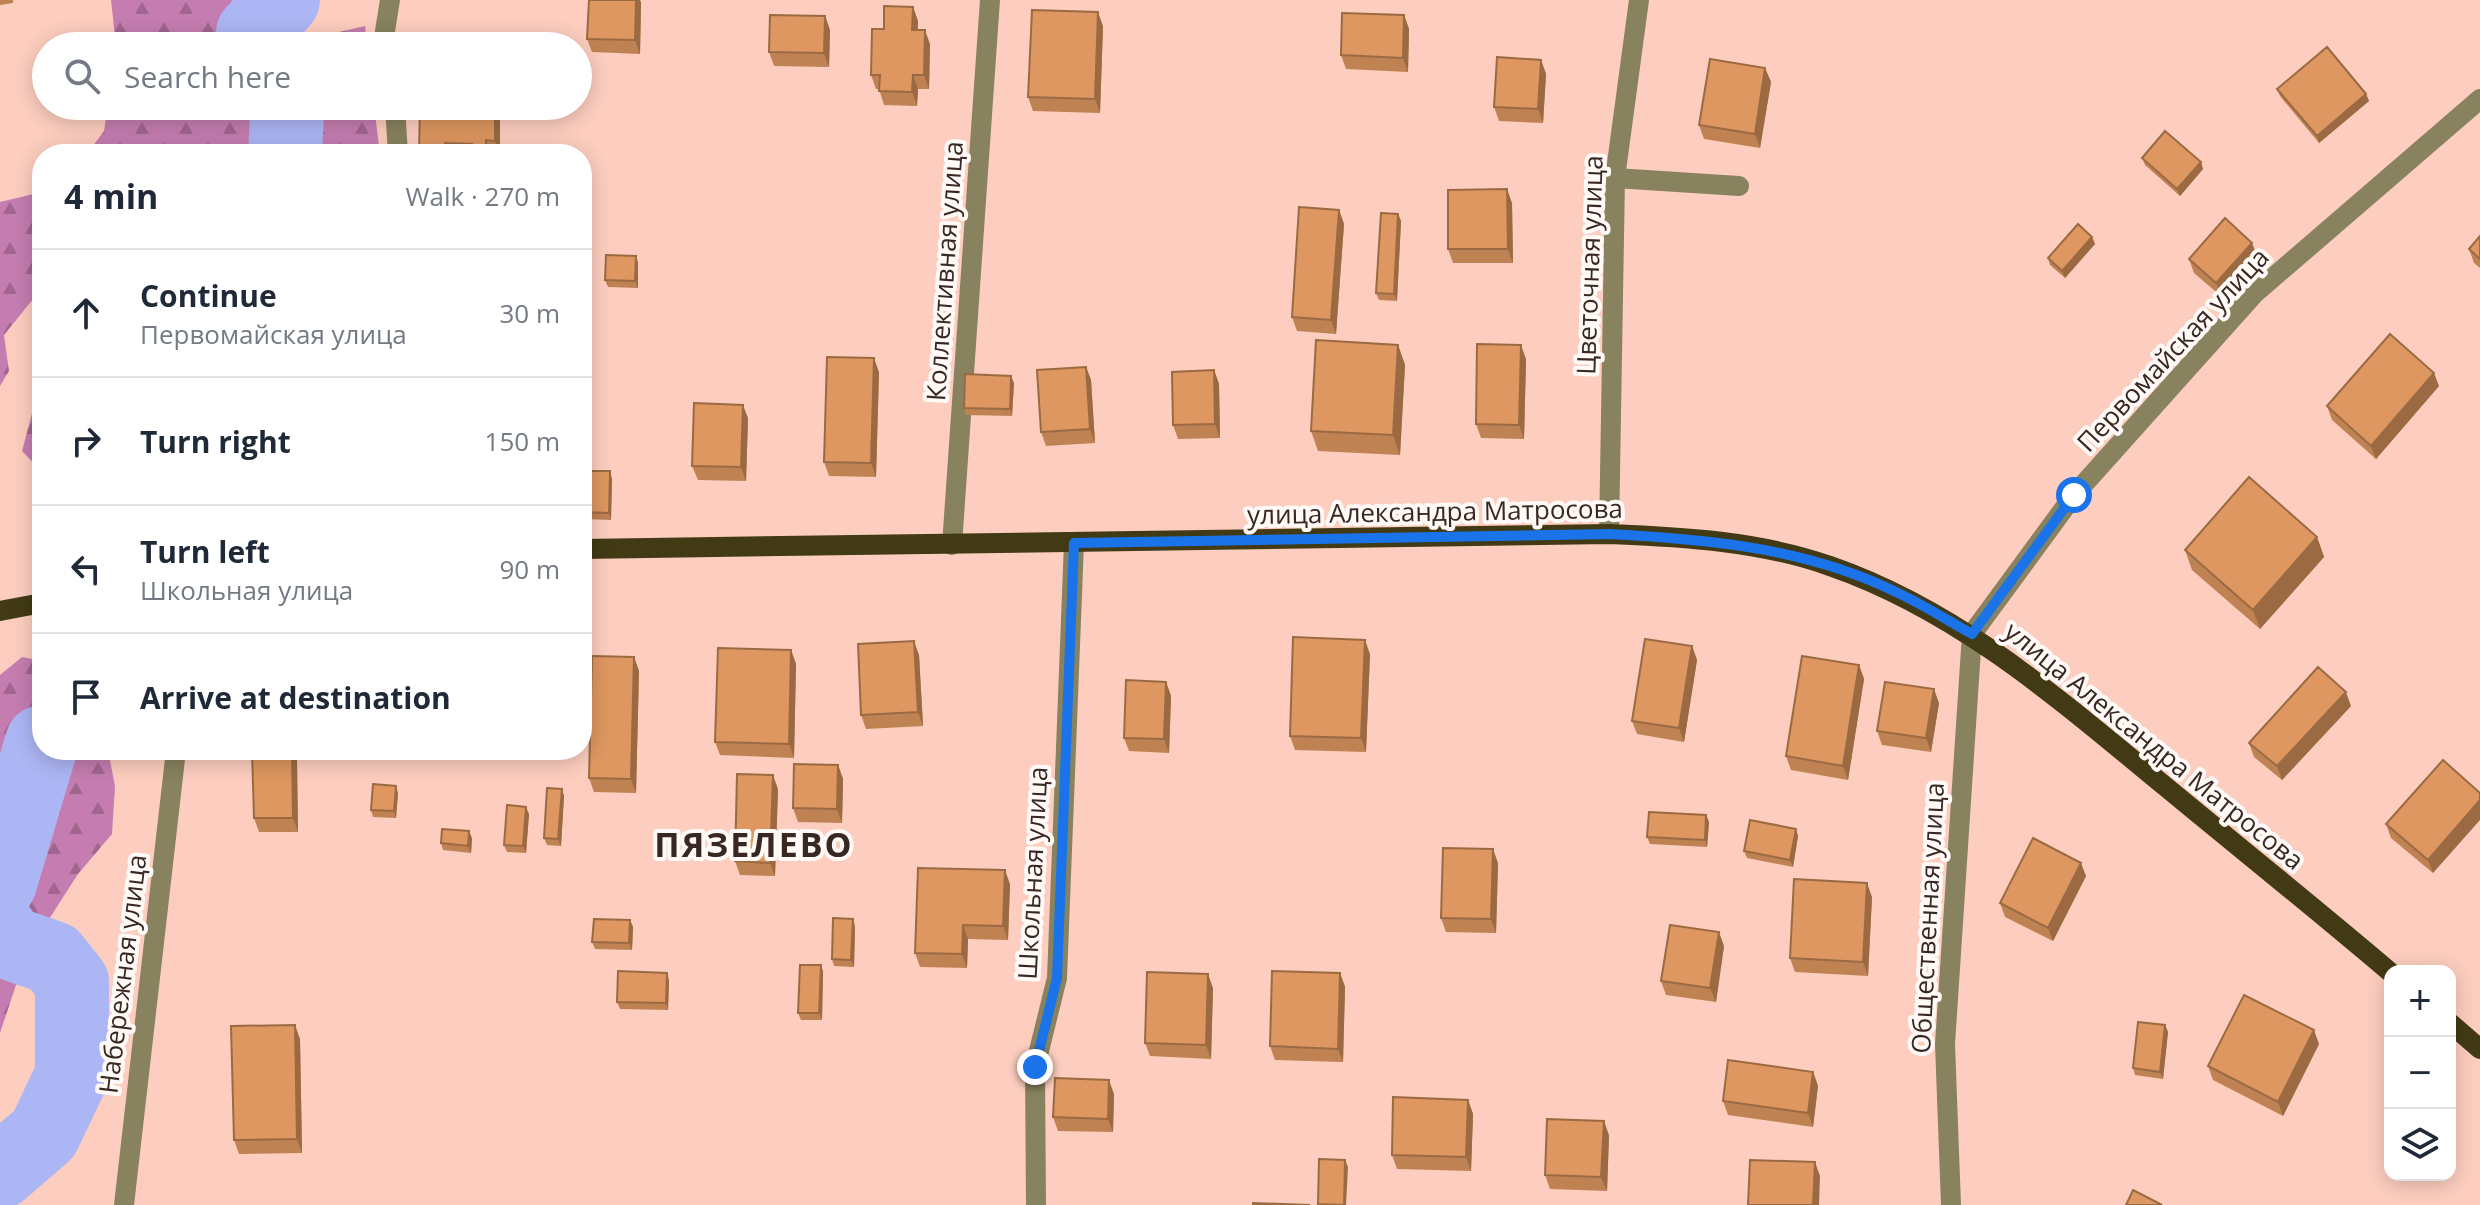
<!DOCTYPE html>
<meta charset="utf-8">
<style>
:root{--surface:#fff;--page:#f6f6f7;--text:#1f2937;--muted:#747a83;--line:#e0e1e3}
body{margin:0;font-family:"Open Sans",sans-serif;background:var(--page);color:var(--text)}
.controls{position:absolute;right:24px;bottom:24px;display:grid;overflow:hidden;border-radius:16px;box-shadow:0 4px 20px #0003}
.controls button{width:72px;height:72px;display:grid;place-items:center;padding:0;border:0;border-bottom:2px solid var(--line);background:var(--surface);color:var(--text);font:40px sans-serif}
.stop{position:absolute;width:24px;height:24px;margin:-18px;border:6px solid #1a73e8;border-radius:50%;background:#fff}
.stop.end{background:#1a73e8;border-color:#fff;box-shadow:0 2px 8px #0008}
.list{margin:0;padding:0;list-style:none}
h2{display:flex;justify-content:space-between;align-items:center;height:104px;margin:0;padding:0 32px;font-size:34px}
h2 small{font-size:26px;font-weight:400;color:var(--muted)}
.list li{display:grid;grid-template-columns:52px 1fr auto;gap:24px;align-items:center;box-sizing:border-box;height:128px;padding:0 32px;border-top:2px solid var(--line)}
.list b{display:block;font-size:30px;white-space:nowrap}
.list p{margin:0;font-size:26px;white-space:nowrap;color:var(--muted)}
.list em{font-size:26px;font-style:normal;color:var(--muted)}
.icon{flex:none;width:44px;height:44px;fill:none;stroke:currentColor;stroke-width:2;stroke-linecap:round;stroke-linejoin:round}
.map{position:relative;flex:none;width:2480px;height:1205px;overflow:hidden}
.search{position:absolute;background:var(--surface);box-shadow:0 4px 20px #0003;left:32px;top:32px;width:560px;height:88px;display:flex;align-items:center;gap:20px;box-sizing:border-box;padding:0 28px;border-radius:44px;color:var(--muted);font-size:30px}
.panel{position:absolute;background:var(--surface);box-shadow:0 4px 20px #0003;left:32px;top:144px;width:560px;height:616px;border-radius:32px}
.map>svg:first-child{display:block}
.forest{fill:url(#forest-firs)}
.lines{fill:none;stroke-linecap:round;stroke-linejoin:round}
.river{stroke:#adb6f4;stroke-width:74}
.minor{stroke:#89825f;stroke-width:20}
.major{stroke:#423a14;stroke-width:20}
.wall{fill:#bf8253}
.shaded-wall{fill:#9b6a43}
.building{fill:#de9760;stroke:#9b6a43;stroke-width:2}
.route{stroke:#1a73e8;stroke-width:10}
.labels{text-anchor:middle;stroke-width:8;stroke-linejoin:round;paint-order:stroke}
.street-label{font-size:26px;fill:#392721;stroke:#fffaf8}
.district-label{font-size:34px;font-weight:bold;letter-spacing:2px;fill:#392721;stroke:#fffaf8}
</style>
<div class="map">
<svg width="2480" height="1205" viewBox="0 0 2480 1205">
<defs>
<pattern id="forest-firs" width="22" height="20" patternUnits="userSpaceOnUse" patternTransform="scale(2)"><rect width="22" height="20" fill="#c57db1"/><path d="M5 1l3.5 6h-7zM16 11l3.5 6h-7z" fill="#a16690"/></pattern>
</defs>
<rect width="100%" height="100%" fill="#fdcebf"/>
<path class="forest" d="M111,0h154l-15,40 1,6h-135z
M365,26l2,20h-81l1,-2z
M108,106h156l7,30 15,10 22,-12 1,-28h65l6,48h-293l17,-23z
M42,192v96l-38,47 5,36 -9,15v-184z
M42,376v96l-20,-21z
M22,657l20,4v89h66l7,36 -3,48 -34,40 -52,81 -26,78v-358z"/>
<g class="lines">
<path class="river" d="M258,46l-5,-13 30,-33
M283,106l4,9 -2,39
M0,883l42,-141
M0,929l7,13 46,16 19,24v93l-28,59 -44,38"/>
<path class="minor" d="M387,46l-2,-15 5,-31
M395,106l3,48
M1615,178l124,8
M1609,534l6,-356 24,-178
M952,545l38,-545
M124,1205l52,-455
M1036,1205l-1,-138 22,-89 17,-435
M1951,1205l-6,-161 27,-410 102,-139 180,-201 226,-195"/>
<path class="major" d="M582,549l1027,-15c74,3 150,7 221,32 130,45 231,135 336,221 75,62 150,122 224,185
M0,611l42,-8
M2450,1023l30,26"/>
</g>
<path class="wall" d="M0,0h13v3l-13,2z
M589,0h51l1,3 -1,51 -48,-2 -5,-13z
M913,7l5,14v9l12,14 -1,45h-11l-1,17 -33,-1 -5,-16h-3l-5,-14 13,-46z
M1404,15l5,14 -1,43 -62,-3 -5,-14z
M825,16l5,14 -1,37 -55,-1 -5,-14z
M1103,26l-3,87 -67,-2 -5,-14z
M1541,60l5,14 -3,49 -44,-2 -5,-14z
M1765,68l6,14 -11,66 -56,-9 -5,-14z
M2277,89l89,5 3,7 -50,42 -39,-47z
M420,106h79l1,3v45h-81z
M2142,158l59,4 2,7 -23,27 -35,-31z
M1512,203l1,60h-60l-5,-14z
M1339,210l5,14 -8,110 -39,-3 -5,-14z
M1398,214l3,7 -4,80 -18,-1 -3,-7z
M2480,236v32l-6,-5 -5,-14z
M2092,237l3,7 -30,34 -15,-13 -2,-7z
M636,256l2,7v25l-30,-1 -3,-7z
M2257,256l-35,41 -28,-24 -5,-14z
M1398,345l7,20 -5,90 -82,-4 -7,-20z
M1526,359l-2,80 -43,-1 -5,-14z
M1086,367l5,13 4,63 -49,3 -5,-14z
M1214,370l5,14 1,54 -42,1 -5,-14z
M879,372l-3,105 -47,-1 -5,-14z
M1014,383l-2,33 -46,-1 -2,-7z
M2439,386l-63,73 -44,-39 -5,-14z
M748,418l-2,63 -48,-1 -6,-14z
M582,471l30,8 -1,41 -28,-1z
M2317,537l7,20 -64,72 -68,-59 -7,-20z
M1692,646l5,14 -13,82 -47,-8 -5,-13z
M791,650l5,14 -2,94 -74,-3 -5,-13z
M1370,654l-4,98 -71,-2 -5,-14z
M919,655l4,71 -57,3 -5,-14z
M634,657l5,14 -3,122 -42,-1 -5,-14z
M1859,665l5,14 -16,101 -57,-10 -5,-14z
M1166,682l5,14 -2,57 -40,-2 -5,-13z
M1939,703l-8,49 -49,-7 -5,-14z
M2351,706l-69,74 -28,-23 -5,-14z
M252,750h42l3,10 1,72h-39l-5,-14z
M433,750h47v7l-44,1z
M2443,760l-10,113 -42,-35 -5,-14z
M838,765l5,14 -1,44 -44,-1 -5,-14z
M562,789l2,7 -3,50 -14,-1 -3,-7z
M778,789l-3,87 -35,-1 -5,-14z
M398,793l-2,25 -23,-1 -2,-7z
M529,814l-3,39 -19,-1 -3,-7z
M1706,815l3,7 -2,25 -57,-3 -3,-7z
M1796,829l2,7 -5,31 -46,-9 -3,-7z
M472,838l-1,15 -28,-3 -2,-7z
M1498,863l-2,70 -50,-1 -5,-14z
M2086,876l-33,65 -48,-24 -5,-14z
M1010,884l-2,56 -40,-1 -1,29 -47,-1 -5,-14z
M1872,897l-4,79 -73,-4 -5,-14z
M630,920l3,7 -1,23 -37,-1 -3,-7z
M855,926l-1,41 -20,-1 -2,-7z
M1724,946l-8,56 -50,-7 -5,-14z
M821,965l2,7 -1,48h-21l-3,-7z
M1340,973l5,14 -2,75 -68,-2 -5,-14z
M669,980l-1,30 -48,-1 -3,-7z
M1213,988l-2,71 -61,-3 -5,-13z
M2165,1025l3,7 -5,47 -28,-4 -2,-7z
M300,1039l2,114 -63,1 -5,-14z
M2319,1044l-36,72 -70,-36 -5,-14z
M1813,1072l5,14 -5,41 -85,-12 -5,-14z
M1114,1094l-1,38 -55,-1 -5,-14z
M1468,1100l5,14 -2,57 -74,-2 -5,-14z
M1609,1135l-2,56 -57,-2 -5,-14z"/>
<path class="shaded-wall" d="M636,0h4l1,3 -1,51 -5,-14z
M913,7l5,14 -1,22 -5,-13z
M1098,12l5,14 -3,87 -5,-14z
M1404,15l5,14 -1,43 -5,-14z
M825,16l5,14 -1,37 -5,-14z
M925,30l5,14 -1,45 -5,-14z
M1541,60l5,14 -3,49 -5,-14z
M1765,68l6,14 -11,66 -5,-14z
M913,75l5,14 -1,17 -5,-14z
M2366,94l3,7 -50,42 -2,-7z
M495,106h4l1,3v45l-5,-13z
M486,140l5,14h-5z
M2201,162l2,7 -23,27 -3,-7z
M1507,189l5,14 1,60 -5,-14z
M1339,210l5,14 -8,110 -5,-14z
M1398,214l3,7 -4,80 -3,-7z
M2092,237l3,7 -30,34 -3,-7z
M2252,243l5,13 -35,41 -6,-14z
M636,256l2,7v25l-3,-7z
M1398,345l7,20 -5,90 -7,-20z
M1521,345l5,14 -2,80 -5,-14z
M874,358l5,14 -3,105 -5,-14z
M1086,367l5,13 4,63 -5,-14z
M1214,370l5,14 1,54 -5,-14z
M2434,373l5,13 -63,73 -5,-13z
M1011,376l3,7 -2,33 -2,-7z
M743,405l5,13 -2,63 -5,-14z
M610,471l2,8 -1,41 -2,-7z
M2317,537l7,20 -64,72 -7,-19z
M1365,640l5,14 -4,98 -5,-14z
M914,641l5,14 4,71 -5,-14z
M1692,646l5,14 -13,82 -5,-14z
M791,650l5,14 -2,94 -5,-14z
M634,657l5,14 -3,122 -5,-14z
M1859,665l5,14 -16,101 -5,-14z
M1166,682l5,14 -2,57 -5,-14z
M1934,689l5,14 -8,49 -5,-14z
M2346,692l5,14 -69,74 -5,-14z
M292,750h2l3,10 1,72 -5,-14z
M838,765l5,14 -1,44 -5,-14z
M773,775l5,14 -3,87 -5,-13z
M396,786l2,7 -2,25 -2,-7z
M562,789l2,7 -3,50 -3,-7z
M2480,800v20l-47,53 -5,-13z
M526,807l3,7 -3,39 -3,-7z
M1706,815l3,7 -2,25 -2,-7z
M1796,829l2,7 -5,31 -3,-7z
M469,831l3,7 -1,15 -3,-7z
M1493,849l5,14 -2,70 -5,-14z
M2081,863l5,13 -33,65 -5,-13z
M1005,870l5,14 -2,56 -5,-14z
M1867,883l5,14 -4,79 -5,-14z
M853,919l2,7 -1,41 -3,-7z
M630,920l3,7 -1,23 -3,-7z
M963,925l5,14 -1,29 -5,-14z
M1719,932l5,14 -8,56 -6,-14z
M821,965l2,7 -1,48 -3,-7z
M667,973l2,7 -1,30 -2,-7z
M1340,973l5,14 -2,75 -5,-13z
M1208,974l5,14 -2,71 -5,-14z
M295,1025l5,14 2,114 -5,-14z
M2165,1025l3,7 -5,47 -3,-7z
M2314,1030l5,14 -36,72 -5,-14z
M1813,1072l5,14 -5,41 -5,-14z
M1109,1080l5,14 -1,38 -5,-13z
M1468,1100l5,14 -2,57 -5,-14z
M1604,1121l5,14 -2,56 -6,-14z
M1345,1160l3,7 -2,38h-2z
M1815,1162l5,14 -1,29h-6z"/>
<path class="building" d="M589,0h47l-1,40 -48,-1z
M884,6l29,1 -1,23h13l-1,45h-11l-1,17 -33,-1 1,-16h-9l1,-46h12z
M1032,10l66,2 -3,87 -67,-2z
M1342,13l62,2 -1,43 -62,-3z
M770,15l55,1 -1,37 -55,-1z
M2327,47l39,47 -49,42 -40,-47z
M1497,57l44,3 -3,49 -44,-2z
M1710,59l55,9 -10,66 -56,-9z
M420,106h75v35l-9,-1v14h-14v-10l-27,-1v11h-26z
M2165,131l36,31 -24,27 -35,-31z
M1507,189l1,60h-60v-59z
M1299,207l40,3 -8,110 -39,-3z
M1381,213l17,1 -4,80 -18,-1z
M2225,218l27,25 -36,40 -27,-24z
M2078,224l14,13 -30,34 -14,-13z
M2480,236v23l-11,-10z
M606,255l30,1 -1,25 -30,-1z
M2390,334l44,39 -63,73 -44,-40z
M1316,340l82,5 -5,90 -82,-4z
M1477,344l44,1 -2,80 -43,-1z
M827,357l47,1 -3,105 -47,-1z
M1086,367l4,62 -49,3 -4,-62z
M1214,370l1,54 -42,1 -1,-53z
M965,374l46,2 -1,33 -46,-1z
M694,403l49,2 -2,62 -49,-1z
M582,471h28l-1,42 -27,-1z
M2249,477l68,60 -64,73 -68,-60z
M1293,637l72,3 -4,98 -71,-2z
M1645,639l47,7 -13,82 -47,-7z
M914,641l4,71 -57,3 -3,-71z
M718,648l73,2 -2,94 -74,-2z
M592,656l42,1 -3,122 -42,-1z
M1802,656l57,9 -16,101 -57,-10z
M2318,667l28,25 -69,74 -28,-23z
M1126,680l40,2 -2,57 -40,-1z
M1885,682l49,7 -8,49 -49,-7z
M252,750h40l1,68h-39z
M2443,760l37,33v7l-52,60 -42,-36z
M794,764l44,1 -1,44 -44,-1z
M737,774l36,1 -3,88 -35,-2z
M373,784l23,2 -2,25 -23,-1z
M547,788l15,1 -4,50 -14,-1z
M507,805l19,2 -3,39 -19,-1z
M1649,812l57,3 -1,25 -58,-3z
M1750,820l46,9 -6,31 -46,-9z
M442,829l27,2 -1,15 -27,-3z
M2033,838l48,25 -33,65 -48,-25z
M1443,848l50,1 -2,70 -50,-1z
M918,868l87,2 -2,56 -40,-1 -1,29 -47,-1z
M1794,879l73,4 -4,79 -73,-4z
M833,918l20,1 -2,41 -19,-1z
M594,919l36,1 -1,23 -37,-1z
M1670,925l49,7 -9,56 -49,-7z
M800,965h21l-2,48h-21z
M618,971l49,2 -1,30 -49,-1z
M1272,971l68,2 -2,76 -68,-3z
M1147,972l61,2 -2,71 -61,-2z
M2244,995l70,35 -36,72 -70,-36z
M2138,1022l27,3 -5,47 -27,-4z
M295,1025l2,114 -63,1 -3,-114z
M1728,1060l85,12 -5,41 -85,-12z
M1055,1078l54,2 -1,39 -55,-2z
M1393,1097l75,3 -2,57 -74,-2z
M1547,1119l57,2 -3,56 -56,-2z
M1319,1159l26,1 -1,45 -26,-1z
M1750,1160l65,2 -2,43h-65z
M2133,1190l29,15h-36z
M1253,1203l57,2h-57z"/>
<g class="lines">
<path class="route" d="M1035,1067l22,-89 17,-435 535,-9c98,5 198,14 287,58 26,12 51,28 76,42l102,-139"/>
</g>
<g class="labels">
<g class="street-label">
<text transform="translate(1590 265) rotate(-88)" y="9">Цветочная улица</text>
<text transform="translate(945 271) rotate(-86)" y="9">Коллективная улица</text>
<text transform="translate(2173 350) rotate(-47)" y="9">Первомайская улица</text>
<text transform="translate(1435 512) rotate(-1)" y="9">улица Александра Матросова</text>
<text transform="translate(2154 746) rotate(39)" y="9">улица Александра Матросова</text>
<text transform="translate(1033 873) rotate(-87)" y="9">Школьная улица</text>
<text transform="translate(1928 918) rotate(-87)" y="9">Общественная улица</text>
<text transform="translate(123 974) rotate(-83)" y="9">Набережная улица</text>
</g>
<g class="district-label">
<text x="754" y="857">ПЯЗЕЛЕВО</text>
</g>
</g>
</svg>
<div class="controls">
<button>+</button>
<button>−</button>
<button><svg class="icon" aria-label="layers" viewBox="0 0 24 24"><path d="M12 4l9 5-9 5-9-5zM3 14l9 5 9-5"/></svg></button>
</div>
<div class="stop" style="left:2074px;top:495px"></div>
<div class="stop end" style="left:1035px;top:1067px"></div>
<div class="search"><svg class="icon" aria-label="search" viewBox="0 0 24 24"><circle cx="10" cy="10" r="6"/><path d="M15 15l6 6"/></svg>Search here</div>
<section class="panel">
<h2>4 min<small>Walk · 270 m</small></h2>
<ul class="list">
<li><svg class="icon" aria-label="ahead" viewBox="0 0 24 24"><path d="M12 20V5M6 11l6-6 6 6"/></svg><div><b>Continue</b><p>Первомайская улица</p></div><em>30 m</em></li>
<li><svg class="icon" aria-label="right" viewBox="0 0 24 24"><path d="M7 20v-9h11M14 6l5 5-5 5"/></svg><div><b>Turn right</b></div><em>150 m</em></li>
<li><svg class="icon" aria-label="left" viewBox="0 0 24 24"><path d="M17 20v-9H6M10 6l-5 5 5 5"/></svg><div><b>Turn left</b><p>Школьная улица</p></div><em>90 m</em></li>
<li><svg class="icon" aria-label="arrive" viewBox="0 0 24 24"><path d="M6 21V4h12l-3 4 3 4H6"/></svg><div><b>Arrive at destination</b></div></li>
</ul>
</section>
</div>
